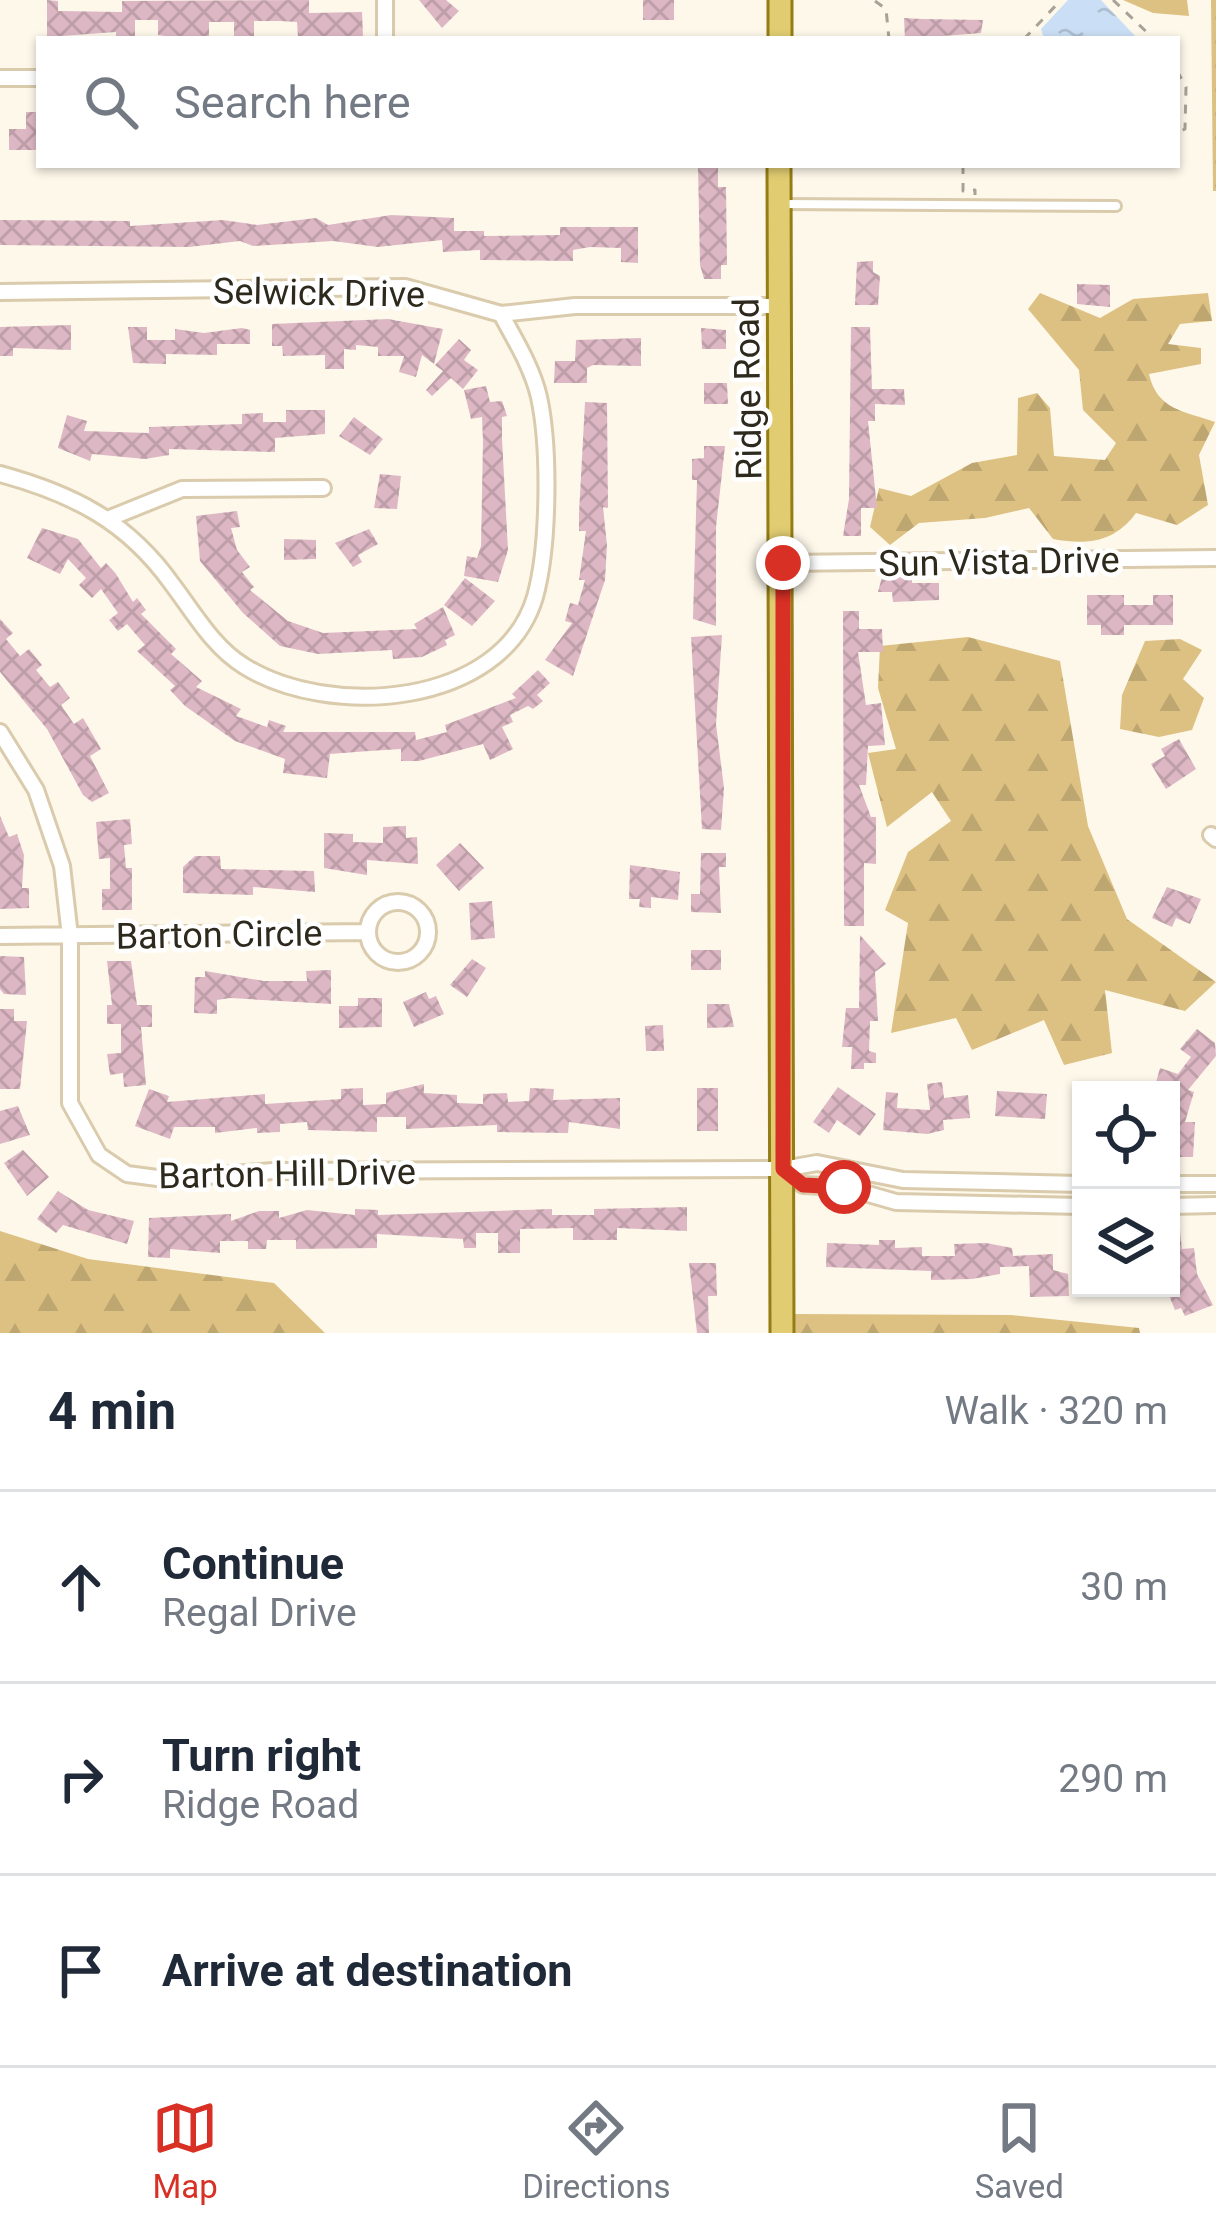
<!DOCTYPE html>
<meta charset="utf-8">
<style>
:root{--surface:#fff;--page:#f6f6f7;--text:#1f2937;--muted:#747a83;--line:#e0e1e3;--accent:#d93025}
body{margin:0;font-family:Roboto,sans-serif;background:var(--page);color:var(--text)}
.controls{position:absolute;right:36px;bottom:36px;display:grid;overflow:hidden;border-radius:0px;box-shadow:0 3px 9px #0004}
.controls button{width:108px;height:108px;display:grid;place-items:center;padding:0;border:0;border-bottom:3px solid var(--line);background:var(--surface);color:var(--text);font:60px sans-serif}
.stop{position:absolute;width:36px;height:36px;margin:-27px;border:9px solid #d93025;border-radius:50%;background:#fff}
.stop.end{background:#d93025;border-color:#fff;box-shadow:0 3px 12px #0008}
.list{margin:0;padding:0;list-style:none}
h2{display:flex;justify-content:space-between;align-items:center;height:156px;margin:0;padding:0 48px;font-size:51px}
h2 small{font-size:39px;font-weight:400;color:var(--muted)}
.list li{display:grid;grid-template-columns:78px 1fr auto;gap:36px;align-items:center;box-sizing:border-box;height:192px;padding:0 48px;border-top:3px solid var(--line)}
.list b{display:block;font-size:45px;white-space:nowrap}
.list p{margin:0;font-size:39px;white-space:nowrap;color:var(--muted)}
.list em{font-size:39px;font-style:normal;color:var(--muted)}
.icon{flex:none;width:66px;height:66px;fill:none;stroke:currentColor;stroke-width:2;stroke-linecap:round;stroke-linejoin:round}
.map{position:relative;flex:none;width:1216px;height:1333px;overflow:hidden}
.search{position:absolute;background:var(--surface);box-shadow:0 3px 9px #0004;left:36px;right:36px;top:36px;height:132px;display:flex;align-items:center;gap:30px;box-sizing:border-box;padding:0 42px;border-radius:0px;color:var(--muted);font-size:45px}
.sheet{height:732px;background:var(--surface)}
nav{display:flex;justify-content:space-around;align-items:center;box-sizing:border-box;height:168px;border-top:3px solid var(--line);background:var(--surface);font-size:33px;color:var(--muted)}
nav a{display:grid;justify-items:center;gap:6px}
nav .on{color:var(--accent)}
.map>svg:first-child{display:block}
.grass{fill:url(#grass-dots)}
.forest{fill:url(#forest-firs)}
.garden{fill:#ddc182}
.water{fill:url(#water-ripples)}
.building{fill:url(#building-cross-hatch)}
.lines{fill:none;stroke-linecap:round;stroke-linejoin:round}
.lane-casing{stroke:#d9cbac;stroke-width:14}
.street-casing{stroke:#d9cbac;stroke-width:20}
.primary-casing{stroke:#957d16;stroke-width:27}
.path{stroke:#a7a295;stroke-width:3;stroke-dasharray:9 9;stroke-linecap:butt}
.lane{stroke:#fff;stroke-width:8}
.street{stroke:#fff;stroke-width:14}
.primary{stroke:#e1cc71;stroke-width:21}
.route{stroke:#d93025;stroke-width:15}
.labels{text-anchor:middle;stroke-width:9;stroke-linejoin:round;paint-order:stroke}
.street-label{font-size:36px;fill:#2e291d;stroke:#fff}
</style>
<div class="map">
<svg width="1216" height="1333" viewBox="0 0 1216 1333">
<defs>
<pattern id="grass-dots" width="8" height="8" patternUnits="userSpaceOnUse" patternTransform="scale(3)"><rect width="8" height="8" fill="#ddc182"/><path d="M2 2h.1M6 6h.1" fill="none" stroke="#bea670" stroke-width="1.8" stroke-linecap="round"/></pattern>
<pattern id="forest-firs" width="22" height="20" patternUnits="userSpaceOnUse" patternTransform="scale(3)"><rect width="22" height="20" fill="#ddc182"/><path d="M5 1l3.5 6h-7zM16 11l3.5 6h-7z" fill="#bea670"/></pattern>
<pattern id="water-ripples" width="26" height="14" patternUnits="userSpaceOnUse" patternTransform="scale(3)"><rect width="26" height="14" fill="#cadff5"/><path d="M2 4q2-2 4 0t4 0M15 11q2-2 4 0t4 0" fill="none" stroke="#aebfd2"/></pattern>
<pattern id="building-cross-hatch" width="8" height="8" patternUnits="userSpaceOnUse" patternTransform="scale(3)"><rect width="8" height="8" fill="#ddb8c4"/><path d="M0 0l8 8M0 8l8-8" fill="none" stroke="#be9ea8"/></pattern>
</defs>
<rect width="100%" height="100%" fill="#fef8eb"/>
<path class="grass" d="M1211,0h5v191h-3z"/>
<path class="forest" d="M1040,293l60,25 33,-19 75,-6 4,28 -32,3 -12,20 33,4v16l-52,10c8,36 35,37 66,48l-16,33 9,50 -31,20 -41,-12c-22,30 -49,32 -83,26l-24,-31 -44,10 -66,5 -29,22 -20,-18 9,-39 32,8 61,-33 45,-8 1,-57 19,-5 13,15 4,48 51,4 11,-17 -33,-33 -4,-40 -51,-61z
M968,637l92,24 28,165 39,93 89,63 -31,29 -80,-21 7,63 -48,12 -20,-45 -72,30 -16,-32 -65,15 17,-110 -23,-13 23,-58 43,-31 -19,-29 -45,35 -19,-74 28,-4 -18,-61 2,-42z
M1180,639l22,11 -19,29 21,19 -12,32 -33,7 -39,-8 2,-34 23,-54z
M0,1231l88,28 186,24 51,50h-325z
M791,1314l220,1 128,13 1,5h-349z"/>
<path class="garden" d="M1123,0h64l2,16 -36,-3z"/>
<path class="water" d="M1068,0h33l37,39h-94l-3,-10z"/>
<path class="building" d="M47,0l11,1v10l64,1v-11l187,-1v13l53,-1 1,26h-65l-1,-16 -17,-1h-26v16l-20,-1v-14h-25v16l-20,1 -31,-4v-15h-23v18l-19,1v-7l-69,5z
M419,0h27l13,11 -17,17z
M643,0h31v20h-31z
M904,18l18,1 61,1 -2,13 -76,6z
M26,112h13l-2,38h-28v-21h17z
M698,165h20v22h8l1,78h-6v14h-17l-4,-14z
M391,215l63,3v13h30v5l76,-1v-8h78v36l-17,-1v-14l-31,-1 -17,3v11l-93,-1v-10l-37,2 -1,-12 -64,7 -45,-6 -80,5 -13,-5 -51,6 -189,-2v-25l130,1v5l93,-6 34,5 59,-7 12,7z
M873,261v11l7,4 -2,29h-23l2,-43z
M1077,284l33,1v22l-33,-3z
M388,319l55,10 -9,35 -12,-9 -6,22 -17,-5 5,-16h-26v-9l-22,-2v5l-12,-1v20h-19v-14l-42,1 -1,-10h-10v-22z
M71,325v25l-58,-2v8h-13v-29z
M128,327h19v13h28v-11l29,4 38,-5 8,2v14h-33v11l-51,-1v10l-33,-1z
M851,327h19l2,62h32l1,16 -30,-1v17h-7l9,87h-16v28h-18l6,-37z
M701,328l25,2v19h-24z
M641,338v28l-48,-1 -6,3v15h-33l1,-22h20l1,-21z
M459,339l12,11 -7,10 14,10 -15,19 -12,-11 -19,18 -6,-6 17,-19 -8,-6z
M704,383h23l1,21h-24z
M486,386l4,16 12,-1 5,15 -5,1v22l6,111 -10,32 -34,-6 3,-20 10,2 4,-12 2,-105 -1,-24 -11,2 -7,-29z
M585,402l22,1 1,105 -5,-1 4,38 -2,35 -32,96 -28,-16 27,-37 -7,-2 5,-18 8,2 7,-25h-6l7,-49h-7v-17z
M286,410h39v24l-50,4v14l-106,-3v6l-24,4 -53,-5 -2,7 -32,-13 9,-33 20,6 -3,10 65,2v-6l93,-3v-10l21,-1v9h23z
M354,417l29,22 -13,16 -31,-19z
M704,446h21l-9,81v99l-23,-7 4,-139h-5v-21l12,-1z
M380,474l21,2 -4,33 -23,-1z
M237,511l3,16 -9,1 6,22 13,17 -8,5 12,15 -4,3 38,31 35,12 94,-4 -3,-5 29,-17 12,28 -10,5 2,5 -25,12 -29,2 -1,-9 -74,4 -38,-8 -37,-33 -43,-52 -4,-45z
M42,528l36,11 23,29 5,-5 10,11 17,28 4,-4 9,12 -5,4 35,35 -5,5 31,27 -6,6 45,22 -5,7 31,11 2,-7 17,6 -3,6h132l1,8 31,-8 -2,-7 71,-27 -4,-4 26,-24 12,13 -13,12 6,6 -10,8 -5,-3 -18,9 3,7 -11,5 11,22 -23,11 -7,-16 -64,17h-18v-12l-32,2 -39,3 -3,24 -44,-5 2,-14 -50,-18 -50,-35 -15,-16 5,-4 -38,-35 8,-6 -18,-21 -9,7 -9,-11 9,-7 -17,-24 -9,9 -13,-13 7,-7 -18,-19 -8,15 -33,-16z
M369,529l9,15 -20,11 4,7 -9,5 -18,-24z
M284,539l32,1v19l-32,1z
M883,573h29v10h27v17l-46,2 -1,-10h-14z
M465,578l30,23 -23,25 -28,-21z
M1087,595h37v10h29v-10h20v30h-49v10h-23v-10h-14z
M843,611h16v18h23l1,23h-25l8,53 15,-2 4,42 -17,1 -2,39h-7l12,32h5v47l-12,-1v63h-20z
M0,619l13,14 -7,6 14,17 9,-7 13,16 -6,5 14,17 8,-5 12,16 -9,7 13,19 9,-6 18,31 -11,7 19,37 -17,9 -9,-7 -36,-66 -47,-57z
M722,635l-6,89 8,64 -3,42 -19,-1 -11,-192z
M1179,739l17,30 -30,20 -15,-25 14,-8 -4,-7z
M0,816l9,21 8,-3 7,21 -2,33h7v20l-29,1z
M130,819l2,25 -8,1 2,23h6v42h-30v-21h8v-31l-11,1 -3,-37z
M406,826v12l11,-1 1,27 -51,-4v15l-43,-7v-35l29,1v8l30,1v-16z
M460,843l24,25 -25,23 -23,-26z
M701,853h25v14h-7l2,46 -30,-1v-18h9z
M195,856h25l1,13 93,2 1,21 -62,-5v8l-70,-2v-26z
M630,865l50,7 -2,28 -27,-3v11l-12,-1 1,-8h-11z
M1167,887l34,12 -11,25 -14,-6 -4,9 -20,-9z
M492,901l3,37 -24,2 -2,-37z
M860,935l26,29 -11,8 3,49h-8l-1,30 7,2v10h-12v6h-13l1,-22h-10l4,-39h13z
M691,950h30v20h-30z
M0,956l24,1 2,38 -22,-1 -4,-5z
M472,959l14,9 -19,29 -17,-12z
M107,961h24l6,44h15v22h-11l5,58 -22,2 -1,-14 -13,2 -3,-21 14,-1v-29h-14v-19h5z
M331,970v34l-101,-6 -13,2v14l-23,-1 1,-36h10v-6l59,10h43l-1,-10z
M426,992l3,7 7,-3 8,18 -30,13 -11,-25z
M358,998h24v29l-43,1v-22h19z
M707,1004h22l5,23 -27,1z
M0,1009h14v12h13l-7,68h-20z
M663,1025l1,26h-18l-1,-25z
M1197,1029l18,14 1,13 -28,34 6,2 -9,30h10l-2,35h-22v-67h-17l6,-22 18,6 13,-17 -11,-8z
M942,1082l2,16 24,-3 2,23 -27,2 1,10 -17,4 -44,-4 3,-38 12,1 -1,15 33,2 -3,-26z
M424,1084v9l33,2v8l26,1v-10l24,-1 1,9 21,-1 1,-13 24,1 -1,11 67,-2v31l-51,-7 -1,11 -71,-1v-7l-91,4v-12h-29v15l-69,-2 -1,-8 -27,2v8l-23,1v-5l-42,5v-6h-41l-4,12 -35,-13 14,-37 20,7 -2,6 98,-8v10l76,-5v-10l22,-1v17l23,-1v-11z
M838,1087l38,27 -16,22 -23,-16 -8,13 -16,-11z
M697,1088h21v43h-21z
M997,1091l50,3 -2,25 -50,-3z
M18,1106l12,29 -30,9v-33z
M23,1150l26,27 -22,19 -23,-33z
M58,1191l30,19 46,11 -7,23 -64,-19 -7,8 -19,-14z
M687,1207v24l-70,-3v12h-44v-12l-53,1v24h-22v-20h-22v15h-12l-1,-9 -86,-5v14l-81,1v-9h-29l-1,9h-18v-8h-28v12l-50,-4v9l-22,-1 1,-39 82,-4v7l28,-10h20v7l28,-8 48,5v-6l23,1v5l174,-6v6h42v-6z
M1171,1220h8l3,29 12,-1 3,26 16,31 -28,11 -4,-8 -6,2 -9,-22h5z
M879,1240h16v8l27,-1v9h33l-1,-12 32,-1 26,5 1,8 40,-2v16l15,4 1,22 -39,1 -1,-31 -29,1v7l-28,5 -41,1v-9l-105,-4 1,-24 52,2z
M689,1263h27l1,33h-9l1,37h-12z"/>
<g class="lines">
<g class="lane-casing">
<path id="lane" d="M780,204l336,2"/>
</g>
<g class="street-casing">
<path id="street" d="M385,0v39
M0,78h39
M0,292l405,-5 96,27 74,-8h203
M0,474c73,20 127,47 172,110 22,29 41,63 72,82 84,53 258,42 291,-69 14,-50 15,-149 4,-200 -7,-30 -24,-57 -38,-83
M110,518l72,-29 141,-1
M783,563l433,-5
M0,732l36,58 26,76 8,70v167l29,52 28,19 38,5 108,-8 510,-2 34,-6 86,17 178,4
M1211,835l5,4
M368 932a30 30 0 1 1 60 0a30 30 0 1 1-60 0Z
M0,936l367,-4
M783,1169l20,16 41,2 52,15 185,4
M1171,1184h45
M1171,1206l45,-1"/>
</g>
<g class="primary-casing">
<path id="primary" d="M780,0v39
M779,165l3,1168"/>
</g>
<path class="path" d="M1113,0l41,39
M875,1l11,8 3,30
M1024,39l37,-39
M1177,71l9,16 -1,42 -8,4
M963,165v26l12,-1v5"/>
<use href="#lane" class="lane"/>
<use href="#street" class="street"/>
<use href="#primary" class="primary"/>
</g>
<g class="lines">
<path class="route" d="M783,563v606l20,16 41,2"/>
</g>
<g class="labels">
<g class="street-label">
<text transform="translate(319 292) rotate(1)" y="13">Selwick Drive</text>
<text transform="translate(747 389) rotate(-91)" y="13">Ridge Road</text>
<text transform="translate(999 561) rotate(-1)" y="13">Sun Vista Drive</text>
<text transform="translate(219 934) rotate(-1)" y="13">Barton Circle</text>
<text transform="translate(287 1173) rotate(-1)" y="13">Barton Hill Drive</text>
</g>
</g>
</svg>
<div class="controls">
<button><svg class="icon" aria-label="locate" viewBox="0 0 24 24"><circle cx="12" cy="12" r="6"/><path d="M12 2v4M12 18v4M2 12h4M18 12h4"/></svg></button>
<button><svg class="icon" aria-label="layers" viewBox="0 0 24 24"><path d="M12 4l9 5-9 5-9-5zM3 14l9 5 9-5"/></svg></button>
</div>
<div class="stop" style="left:844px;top:1187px"></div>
<div class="stop end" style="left:783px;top:563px"></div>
<div class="search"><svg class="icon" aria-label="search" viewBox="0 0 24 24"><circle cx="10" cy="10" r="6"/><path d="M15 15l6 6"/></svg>Search here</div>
</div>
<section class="sheet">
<h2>4 min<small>Walk · 320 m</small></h2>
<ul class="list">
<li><svg class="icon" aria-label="ahead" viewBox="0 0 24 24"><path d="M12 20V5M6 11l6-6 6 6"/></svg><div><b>Continue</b><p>Regal Drive</p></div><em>30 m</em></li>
<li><svg class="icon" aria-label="right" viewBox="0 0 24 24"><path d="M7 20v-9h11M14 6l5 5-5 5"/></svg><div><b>Turn right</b><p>Ridge Road</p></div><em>290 m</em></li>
<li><svg class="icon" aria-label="arrive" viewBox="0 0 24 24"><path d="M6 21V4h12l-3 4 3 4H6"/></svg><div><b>Arrive at destination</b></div></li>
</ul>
</section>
<nav>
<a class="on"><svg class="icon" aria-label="map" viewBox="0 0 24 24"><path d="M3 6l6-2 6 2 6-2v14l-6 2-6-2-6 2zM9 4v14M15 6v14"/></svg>Map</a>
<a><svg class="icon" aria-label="directions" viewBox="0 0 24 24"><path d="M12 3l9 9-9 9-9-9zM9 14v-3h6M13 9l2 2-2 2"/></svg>Directions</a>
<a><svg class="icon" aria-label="saved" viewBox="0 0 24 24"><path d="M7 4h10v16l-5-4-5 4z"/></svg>Saved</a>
</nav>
